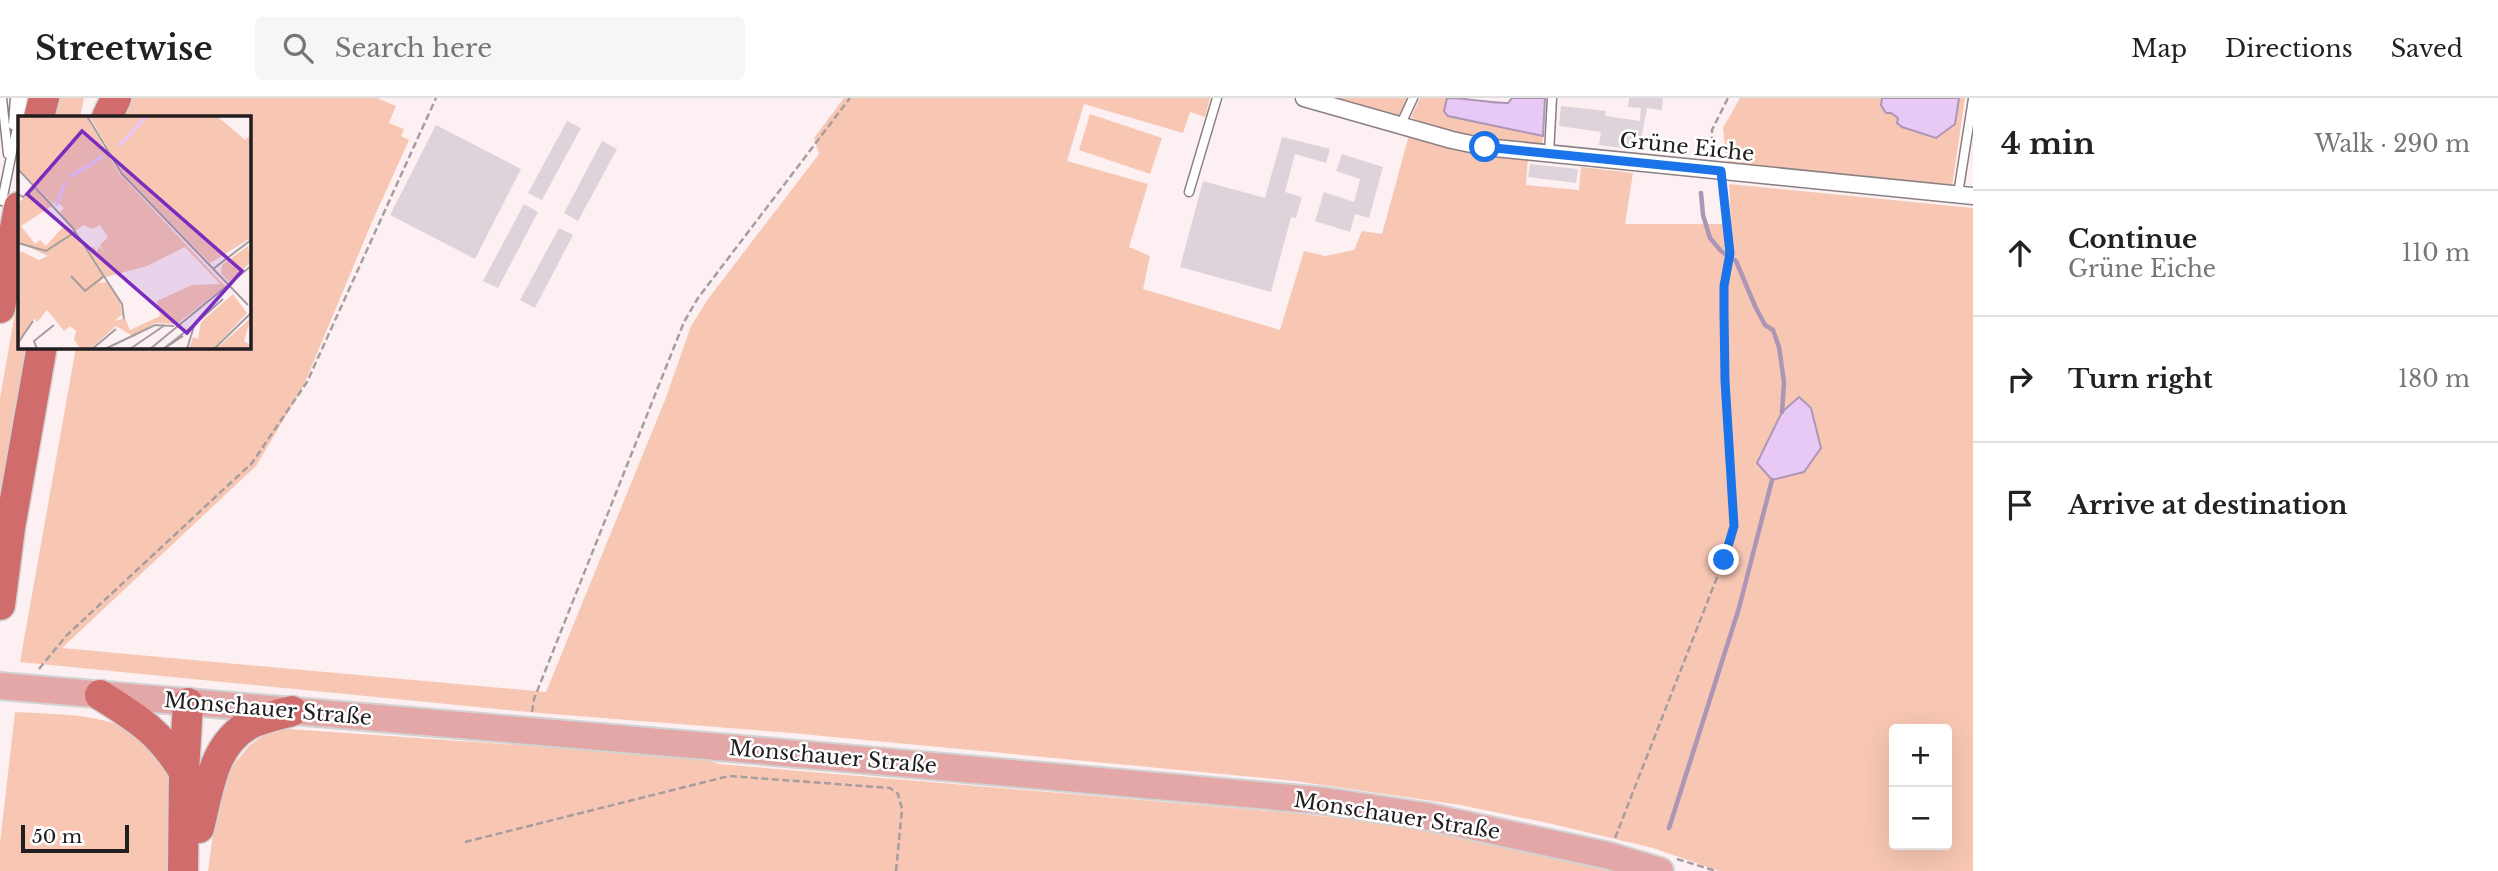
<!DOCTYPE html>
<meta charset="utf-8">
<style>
:root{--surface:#fff;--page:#f6f6f6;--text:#222;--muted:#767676;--line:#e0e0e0}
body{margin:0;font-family:"Libre Baskerville",serif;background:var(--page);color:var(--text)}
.controls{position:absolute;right:21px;bottom:21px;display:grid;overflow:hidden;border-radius:7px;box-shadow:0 7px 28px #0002}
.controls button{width:63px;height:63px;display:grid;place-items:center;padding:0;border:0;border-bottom:2px solid var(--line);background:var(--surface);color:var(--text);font:35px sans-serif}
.scale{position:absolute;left:21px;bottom:18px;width:108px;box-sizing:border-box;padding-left:7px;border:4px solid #221d1f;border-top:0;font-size:19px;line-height:24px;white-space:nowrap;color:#221d1f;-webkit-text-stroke:5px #fff;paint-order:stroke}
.stop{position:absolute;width:21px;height:21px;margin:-16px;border:5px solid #1a73e8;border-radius:50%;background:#fff}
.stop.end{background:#1a73e8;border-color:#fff;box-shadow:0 2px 7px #0008}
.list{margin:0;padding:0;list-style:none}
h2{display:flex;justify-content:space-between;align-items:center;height:91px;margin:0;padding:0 28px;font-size:30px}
h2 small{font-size:23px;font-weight:400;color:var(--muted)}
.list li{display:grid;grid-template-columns:46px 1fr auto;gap:21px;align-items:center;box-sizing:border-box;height:126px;padding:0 28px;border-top:2px solid var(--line)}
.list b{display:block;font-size:26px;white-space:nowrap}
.list p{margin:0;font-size:23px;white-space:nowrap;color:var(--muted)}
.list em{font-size:23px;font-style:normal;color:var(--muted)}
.icon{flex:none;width:38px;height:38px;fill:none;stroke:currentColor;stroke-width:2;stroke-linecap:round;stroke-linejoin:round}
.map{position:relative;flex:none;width:1973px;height:773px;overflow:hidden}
header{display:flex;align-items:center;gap:42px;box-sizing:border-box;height:98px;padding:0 35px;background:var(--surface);border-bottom:2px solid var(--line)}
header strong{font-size:33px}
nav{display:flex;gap:38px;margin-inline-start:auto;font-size:24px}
.search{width:490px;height:63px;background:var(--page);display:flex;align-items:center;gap:18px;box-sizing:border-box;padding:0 24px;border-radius:7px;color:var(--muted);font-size:26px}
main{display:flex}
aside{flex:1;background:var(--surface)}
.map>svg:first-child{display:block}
.green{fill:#f7c7b3;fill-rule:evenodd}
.water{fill:#e8c9f6;stroke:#ad95b6;stroke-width:2}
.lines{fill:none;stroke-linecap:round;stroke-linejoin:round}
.stream{stroke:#ad95b6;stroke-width:4.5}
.building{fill:#ded3da}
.lane-casing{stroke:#8b7f82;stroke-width:11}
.street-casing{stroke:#8b7f82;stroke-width:19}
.primary-casing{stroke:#d3d2d2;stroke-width:30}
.highway-casing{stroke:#d3d2d2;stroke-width:33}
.path{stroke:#a79d9f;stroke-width:2.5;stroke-dasharray:7 3.5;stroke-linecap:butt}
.lane{stroke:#fff;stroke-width:8}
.street{stroke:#fff;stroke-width:16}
.primary{stroke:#e3a7a7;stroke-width:26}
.highway{stroke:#d06d6c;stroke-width:30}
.route{stroke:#1a73e8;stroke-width:9}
.labels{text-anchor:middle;stroke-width:5;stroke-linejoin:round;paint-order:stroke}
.street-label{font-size:21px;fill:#221d1f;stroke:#fff}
.inset-river{fill:none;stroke:#e8c9f6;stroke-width:3.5}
.inset-road{fill:none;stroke:#a59c9e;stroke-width:2}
.view{fill:#7b2cbf;fill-opacity:0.15;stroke:#7b2cbf;stroke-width:3.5}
.inset-edge{fill:none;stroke:#221d1f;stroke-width:3.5}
</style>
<header>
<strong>Streetwise</strong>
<div class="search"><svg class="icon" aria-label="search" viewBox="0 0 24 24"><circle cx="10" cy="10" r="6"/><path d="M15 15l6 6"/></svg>Search here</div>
<nav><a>Map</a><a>Directions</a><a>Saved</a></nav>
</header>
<main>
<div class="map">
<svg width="1973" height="773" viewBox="0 0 1973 773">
<rect width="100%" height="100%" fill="#fdf0f3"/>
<path class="green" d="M58,0h26l-4,19h-26z
M129,0h248l19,8 -7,17 15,6 -3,7 8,4 -37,82 -69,165 -47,79 -194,182 484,44 119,-292 26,-74 17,-27 111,-145 -5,-16 30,-40h366l-5,19 -15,-5 -7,21 -99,-29 -17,57 81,23 -19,63 21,9 -7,33 137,41 24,-79 21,5 29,-6 8,-19 20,3 27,-99 119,23 -2,27 53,5 2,-23 52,6 -8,51h106l-2,-40 244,24v663h-254l-66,-23 -105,-25 -88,-18 -165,-24 -504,-48 -252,-20 -519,-51 56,-315 172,-1v-229h-126zM1894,631h53v116h-53z
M1328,0h79l-9,20z
M1420,0h27l-3,13 4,5 95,20 -1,12 -71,-8 -32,-10 -28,-13z
M1740,0h225l-13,89 -225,-23 -4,-36z
M1090,16l72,24 -12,36 -71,-24z
M19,192v56l15,1 -34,185v-134z
M15,614c63,4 135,-2 157,73 4,16 0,66 -1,86h-171v-28z
M289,631l414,29 16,6 574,49 128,14 193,44h-1406l11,-82 16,-26 14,-17 20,-15z"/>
<path class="water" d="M1447,0c21,0 40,5 61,5l4,-5h33l-2,38 -95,-20 -4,-5z
M1882,0h77l-4,26 -19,14 -34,-11 -5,-4 1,-5 -7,-5h-5l-5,-8z
M1799,299l12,11 10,40 -17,24 -32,8 -15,-17 25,-51z"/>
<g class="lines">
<path class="stream" d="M1701,95l2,22 7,23 11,13 15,10 19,45 10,19 8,5 6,17 5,35 -2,30
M1669,730l70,-220 33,-128"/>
</g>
<path class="building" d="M1629,0h34l-1,12 -15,-2 -8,42 -40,-5 2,-13 -42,-6 2,-20 45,5 -1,5 35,5 1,-13 -13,-1z
M567,23l14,7 -39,72 -14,-7z
M436,27l85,44 -46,90 -85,-44z
M1282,39l48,12 -4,14 -31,-9 -10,38 17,5 -6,21 -5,-1 -20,75 -91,-25 23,-86 62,17z
M602,43l15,8 -39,72 -14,-8z
M1342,56l41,13 -14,51 -14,-4 -5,18 -35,-11 9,-29 30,10 6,-23 -24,-8z
M1530,66l48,5 -2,14 -48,-6z
M524,106l14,8 -40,76 -15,-7z
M559,130l14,7 -38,73 -15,-8z"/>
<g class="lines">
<g class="lane-casing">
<path id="lane" d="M2,0l6,56
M13,27l2,-27
M1400,28l13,-28
M1549,56l3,-56
M1189,94l28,-94
M1958,96l15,-95
M2,103l21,-103"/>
</g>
<g class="street-casing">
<path id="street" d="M1304,0l148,42 33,7 488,49"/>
</g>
<g class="primary-casing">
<path id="primary" d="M0,588l730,62 595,53 100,15 185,40 50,15"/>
</g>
<g class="highway-casing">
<path id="highway" d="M39,19l5,-19
M107,19l9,-19
M0,210l19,-101
M0,507l10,-77 32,-182
M100,597c38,24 60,37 84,77
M199,730c10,-38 13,-83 51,-104 12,-6 28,-9 42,-13
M183,773l1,-99 4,-69"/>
</g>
<path class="path" d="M1712,56v-24l16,-32
M39,571l28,-34 185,-172 55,-81 129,-284
M532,614l2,-13 150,-377 14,-24 152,-200
M1615,740l117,-299 2,-13 -9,-145 -1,-95 6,-33 -6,-67
M465,744l264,-66 161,12 8,6 4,15 -6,62
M1677,761l39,12"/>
<use href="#lane" class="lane"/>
<use href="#street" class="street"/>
<use href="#primary" class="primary"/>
<use href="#highway" class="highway"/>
</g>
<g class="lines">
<path class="route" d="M1485,49l236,24 9,82 -6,33v26l1,69 9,145 -10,34"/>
</g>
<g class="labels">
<g class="street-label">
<text transform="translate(1687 49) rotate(6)" y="7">Grüne Eiche</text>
<text transform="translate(268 611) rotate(5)" y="7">Monschauer Straße</text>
<text transform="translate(833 659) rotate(5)" y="7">Monschauer Straße</text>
<text transform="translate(1397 718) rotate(9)" y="7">Monschauer Straße</text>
</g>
</g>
<g transform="translate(18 18)">
<rect width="233" height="233" fill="#fdf0f3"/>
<path d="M0,0h68l33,57 106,113 -48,38 -22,-1 -21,14 -18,-11 -26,23h-9l-7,-9 2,-9 -6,-5 -6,5 -17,-21 -10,12 -3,-3 -16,23v-85l3,-6 18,9 9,-4 -30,-14v-39l17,-15 17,18 -31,20 14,18 5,-4 6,6 16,-18 9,3 -6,-10 39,56 -5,6 8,-1 13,20 2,13 -8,6 11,-3 5,12 30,-14 -3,-15 35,-16 28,-1 -35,-37 -38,19 -41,11 -19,-28 7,-2 3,5 2,-6 6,7 -5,-8 8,-8 -8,-12 -8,4 -8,-4 -9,6 -15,-19 4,-4 -8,-7 -3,3 -35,-36zM71,0h128l28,24 6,-5v103l-41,25 -87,-89zM230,130l3,16 -22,20 -8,-9 1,-8zM215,178l14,19 -34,36h-24l4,-12 5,2 3,-17zM233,202l-7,23 6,4 -3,4h-31z" fill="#f7c7b3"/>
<path class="inset-river" d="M101,30l28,-30M52,61l33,-21M38,90l9,-24"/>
<path class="inset-road" d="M69,0l35,58 126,131M0,53l54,58 50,77 2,15M0,78l5,3 12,-10M0,127l28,8 29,-19M195,153l38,-29M53,160l14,15 19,-15M176,209l29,-26M0,227l15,-22M147,232l18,-12M19,233l-3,-8 20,-16M74,233l24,-20M87,233l50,-24 19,1M112,233l35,-24M132,233l101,-83M145,233l31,-24M169,233l7,-23M196,233l37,-36"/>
<path class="view" d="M64,15l160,140 -55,62 -160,-139z"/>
<rect width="233" height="233" class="inset-edge"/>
</g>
</svg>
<div class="controls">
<button>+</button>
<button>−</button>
</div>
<div class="scale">50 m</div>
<div class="stop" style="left:1485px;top:49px"></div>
<div class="stop end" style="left:1724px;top:462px"></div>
</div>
<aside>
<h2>4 min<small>Walk · 290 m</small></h2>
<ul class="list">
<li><svg class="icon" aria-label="ahead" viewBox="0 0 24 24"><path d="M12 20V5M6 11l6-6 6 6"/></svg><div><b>Continue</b><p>Grüne Eiche</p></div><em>110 m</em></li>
<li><svg class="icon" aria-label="right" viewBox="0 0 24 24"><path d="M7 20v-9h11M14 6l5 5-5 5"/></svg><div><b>Turn right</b></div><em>180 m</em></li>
<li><svg class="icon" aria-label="arrive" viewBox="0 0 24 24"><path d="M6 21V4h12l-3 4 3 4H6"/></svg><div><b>Arrive at destination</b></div></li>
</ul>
</aside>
</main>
